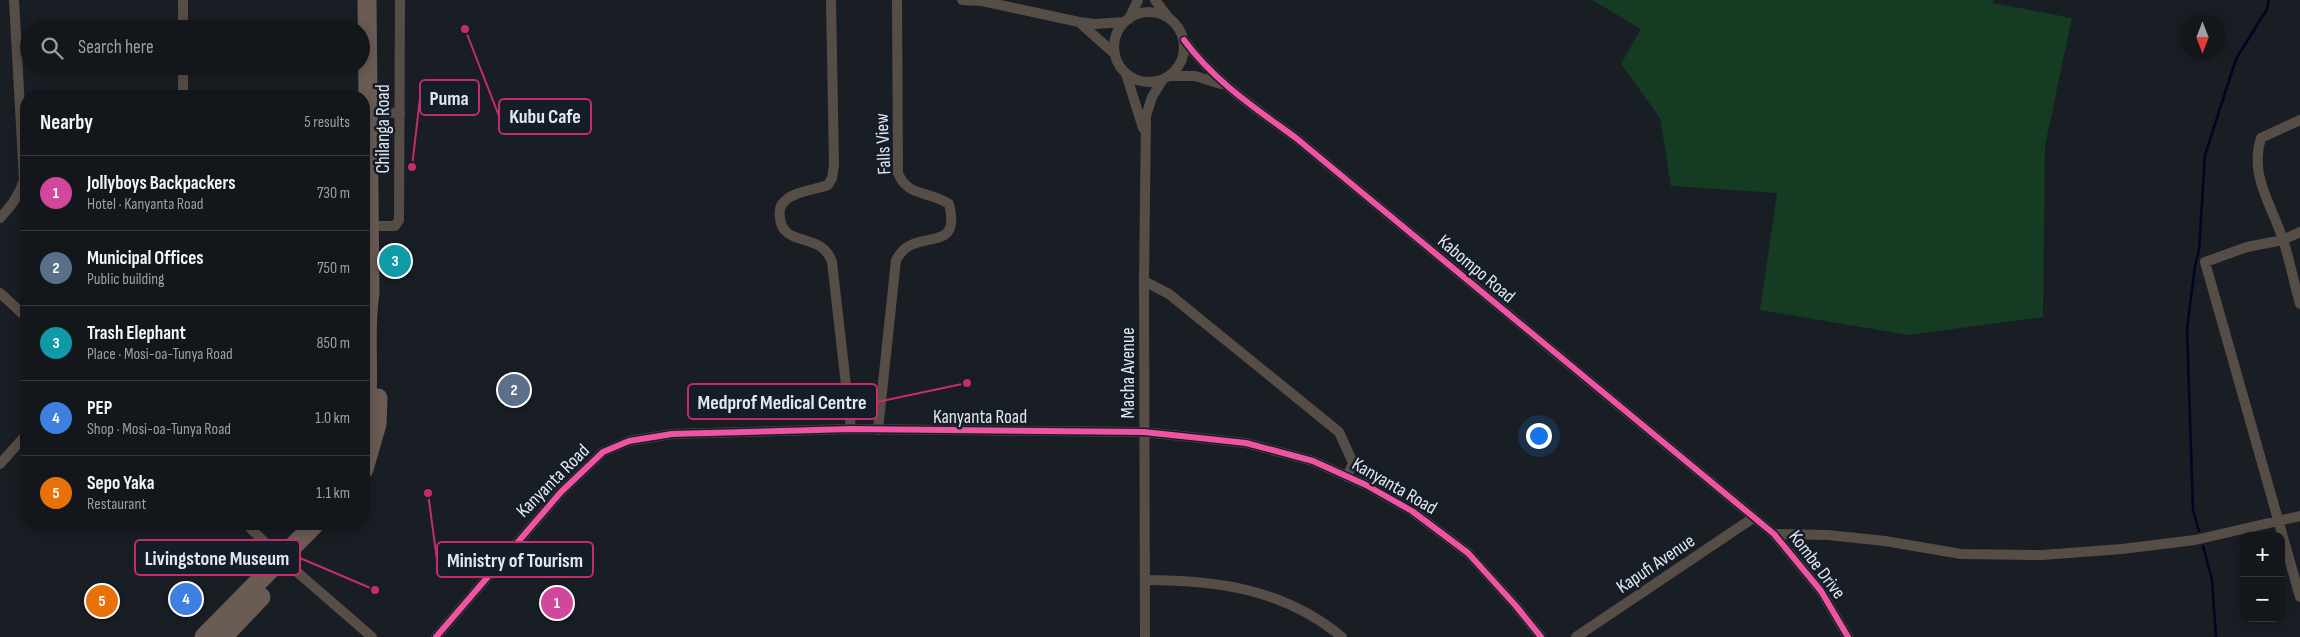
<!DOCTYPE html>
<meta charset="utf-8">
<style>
:root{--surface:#13161b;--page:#1c1f24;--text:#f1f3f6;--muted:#9d9fa3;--line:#32353a;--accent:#b45309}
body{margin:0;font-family:"Sofia Sans Condensed",sans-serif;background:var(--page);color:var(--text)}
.controls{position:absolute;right:15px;bottom:15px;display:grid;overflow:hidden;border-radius:10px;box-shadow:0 2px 12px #0003}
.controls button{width:45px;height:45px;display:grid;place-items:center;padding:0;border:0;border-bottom:1px solid var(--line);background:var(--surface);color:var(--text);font:25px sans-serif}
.compass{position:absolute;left:2180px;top:15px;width:45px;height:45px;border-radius:50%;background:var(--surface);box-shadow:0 2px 12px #0003;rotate:180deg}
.you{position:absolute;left:1538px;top:435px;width:18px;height:18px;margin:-12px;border:4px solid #fff;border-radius:50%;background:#1a73e8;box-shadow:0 0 0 8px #1a73e833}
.badge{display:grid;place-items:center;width:32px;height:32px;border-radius:50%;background:var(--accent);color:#fff;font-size:16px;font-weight:700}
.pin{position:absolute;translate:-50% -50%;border:2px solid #fff;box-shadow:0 1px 5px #0006}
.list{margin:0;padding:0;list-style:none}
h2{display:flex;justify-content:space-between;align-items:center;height:65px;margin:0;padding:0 20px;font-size:21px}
h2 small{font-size:16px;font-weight:400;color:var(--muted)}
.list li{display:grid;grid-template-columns:32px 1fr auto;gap:15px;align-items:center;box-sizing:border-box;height:75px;padding:0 20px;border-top:1px solid var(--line)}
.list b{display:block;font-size:19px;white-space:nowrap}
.list p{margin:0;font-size:16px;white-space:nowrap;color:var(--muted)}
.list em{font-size:16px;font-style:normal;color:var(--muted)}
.icon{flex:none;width:28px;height:28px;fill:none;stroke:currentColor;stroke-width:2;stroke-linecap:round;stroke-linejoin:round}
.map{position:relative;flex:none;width:2300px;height:637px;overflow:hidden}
.search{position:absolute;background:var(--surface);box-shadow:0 2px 12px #0003;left:20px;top:20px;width:350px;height:55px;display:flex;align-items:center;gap:12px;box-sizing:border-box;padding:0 18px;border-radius:28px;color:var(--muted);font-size:19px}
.panel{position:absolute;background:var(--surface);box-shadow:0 2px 12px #0003;left:20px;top:90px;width:350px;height:440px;border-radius:20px}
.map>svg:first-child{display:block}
.green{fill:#153b22}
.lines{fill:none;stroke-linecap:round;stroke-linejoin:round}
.stream{stroke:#020521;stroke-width:2.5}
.street{stroke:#574d47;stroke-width:10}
.highway{stroke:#6a5b54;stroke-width:19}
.cycleway-casing{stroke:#151d28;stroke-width:9}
.cycleway{stroke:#f153a3;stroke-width:6}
.labels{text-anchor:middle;stroke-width:5;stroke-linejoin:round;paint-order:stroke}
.street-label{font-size:19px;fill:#e1e7ef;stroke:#151d28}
.leader{fill:none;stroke:#c52d6a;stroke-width:2}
.callout-dot{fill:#c52d6a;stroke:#151d28;stroke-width:2}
.callout{fill:#151d28;stroke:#c52d6a;stroke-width:2}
.callout-label{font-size:20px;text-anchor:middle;font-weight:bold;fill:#e1e7ef}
</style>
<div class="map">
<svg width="2300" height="637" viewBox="0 0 2300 637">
<rect width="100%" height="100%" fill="#191e24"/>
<path class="green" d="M1592,0h401v3l79,15 -27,128 -2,171 -135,18 -148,-25 17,-117 -106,-7 -11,-68 -39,-54 20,-35z"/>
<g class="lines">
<path class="stream" d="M2199,531l-6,-21 -6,-181 8,-63 4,-16 6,-95 31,-96 31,-50 2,-9
M2203,546l9,34 4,57"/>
<path class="street" d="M831,0l3,165 -2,13 -4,7c-13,5 -33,6 -43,16 -5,4 -6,11 -5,17 2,23 27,19 41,29 6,4 9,9 11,15l19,167
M962,0l20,1 97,21 16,2 30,-2
M1155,0l13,17
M1114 47a35 35 0 1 1 70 0a35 35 0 1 1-70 0Z
M1129,19l9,-19
M1080,23l35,31
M183,29v-29
M1184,40c30,41 71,68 112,98l478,396 47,57 27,46
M1126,74l17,54
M1170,76h25l26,8
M183,96v-30
M368,112l32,1
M2300,120l-39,18c-12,38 11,67 22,102 7,21 11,43 17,64
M0,218c11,-12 19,-22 24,-38l-10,-180
M366,226h29l4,-6 1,-220
M2300,232l-17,8 -36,7 -42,15 95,335
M1144,281l25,13 170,138 14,31 -6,14
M0,293l26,24
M878,430l18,-170c3,-5 7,-11 13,-14 21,-12 51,1 40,-42 -19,-13 -42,-7 -51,-31l-1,-173
M0,464l26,-29
M246,524l36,35 90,78
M1774,534l54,1 57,6 76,13 81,1 80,-6 73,-9 105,-24
M1145,580c72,0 139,9 197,57
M436,637l125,-145 42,-40 26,-11 43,-7 179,-5 293,3 102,11 67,18 53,24 46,26 56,42 48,53 25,31
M1145,637l-1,-356 2,-165 6,-19 11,-18
M1576,637l177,-119"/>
<path class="highway" d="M364,421c8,-42 -1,-85 6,-128l-3,-293
M364,469l13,-45 1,-26
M204,637l111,-113
M223,637l38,-40"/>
<g class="cycleway-casing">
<path id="cycleway" d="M1184,40c30,41 71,68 112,98l478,396 47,57 27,46
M436,637l125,-145 42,-40 26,-11 43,-7 179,-5 293,3 102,11 67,18 53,24 46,26 56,42 48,53 25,31"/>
</g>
<use href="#cycleway" class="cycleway"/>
</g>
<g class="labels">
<g class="street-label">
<text transform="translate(382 129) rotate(-90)" y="7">Chilanga Road</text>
<text transform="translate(882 144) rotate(-93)" y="7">Falls View</text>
<text transform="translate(1477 268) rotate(40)" y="7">Kabompo Road</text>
<text transform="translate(1127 373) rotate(-90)" y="7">Macha Avenue</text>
<text x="980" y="423">Kanyanta Road</text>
<text transform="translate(552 480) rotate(-45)" y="7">Kanyanta Road</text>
<text transform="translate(1395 485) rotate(30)" y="7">Kanyanta Road</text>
<text transform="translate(1655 563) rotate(-34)" y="7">Kapufi Avenue</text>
<text transform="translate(1818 564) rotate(53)" y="7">Kombe Drive</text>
</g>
</g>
<path class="leader" d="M412 167L420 98M465 29L499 116M967 383L877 402M375 590L300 558M428 493L437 560"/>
<g class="callout-dot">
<circle cx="412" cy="167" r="5"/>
<circle cx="465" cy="29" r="5"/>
<circle cx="967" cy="383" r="5"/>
<circle cx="375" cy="590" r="5"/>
<circle cx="428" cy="493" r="5"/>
</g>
<g class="callout">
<rect x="420" y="80" width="59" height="35" rx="5"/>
<rect x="499" y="99" width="92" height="35" rx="5"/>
<rect x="688" y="384" width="189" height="35" rx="5"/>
<rect x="135" y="540" width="165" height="35" rx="5"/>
<rect x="437" y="542" width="156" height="35" rx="5"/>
</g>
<g class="callout-label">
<text x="449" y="105">Puma</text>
<text x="545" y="123">Kubu Cafe</text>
<text x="782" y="409">Medprof Medical Centre</text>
<text x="217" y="565">Livingstone Museum</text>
<text x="515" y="567">Ministry of Tourism</text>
</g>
</svg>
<div class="controls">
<button>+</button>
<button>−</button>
</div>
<svg class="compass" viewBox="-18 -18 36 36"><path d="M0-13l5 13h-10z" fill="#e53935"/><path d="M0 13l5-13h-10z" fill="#9d9fa3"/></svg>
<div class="you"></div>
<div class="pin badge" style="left:557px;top:603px;background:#d1479c">1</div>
<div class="pin badge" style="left:514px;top:390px;background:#5c6f8a">2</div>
<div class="pin badge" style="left:395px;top:261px;background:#0f9aa8">3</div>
<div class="pin badge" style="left:186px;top:599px;background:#3f7fe0">4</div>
<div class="pin badge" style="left:102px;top:601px;background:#e8710a">5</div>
<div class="search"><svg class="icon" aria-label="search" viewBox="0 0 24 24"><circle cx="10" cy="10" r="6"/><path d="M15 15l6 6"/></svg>Search here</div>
<section class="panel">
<h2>Nearby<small>5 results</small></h2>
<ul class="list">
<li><span class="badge" style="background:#d1479c">1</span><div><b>Jollyboys Backpackers</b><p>Hotel · Kanyanta Road</p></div><em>730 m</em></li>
<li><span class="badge" style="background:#5c6f8a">2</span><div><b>Municipal Offices</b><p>Public building</p></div><em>750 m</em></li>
<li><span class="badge" style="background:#0f9aa8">3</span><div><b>Trash Elephant</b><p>Place · Mosi-oa-Tunya Road</p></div><em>850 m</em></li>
<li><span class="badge" style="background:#3f7fe0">4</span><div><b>PEP</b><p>Shop · Mosi-oa-Tunya Road</p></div><em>1.0 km</em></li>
<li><span class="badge" style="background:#e8710a">5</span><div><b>Sepo Yaka</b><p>Restaurant</p></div><em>1.1 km</em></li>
</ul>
</section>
</div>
